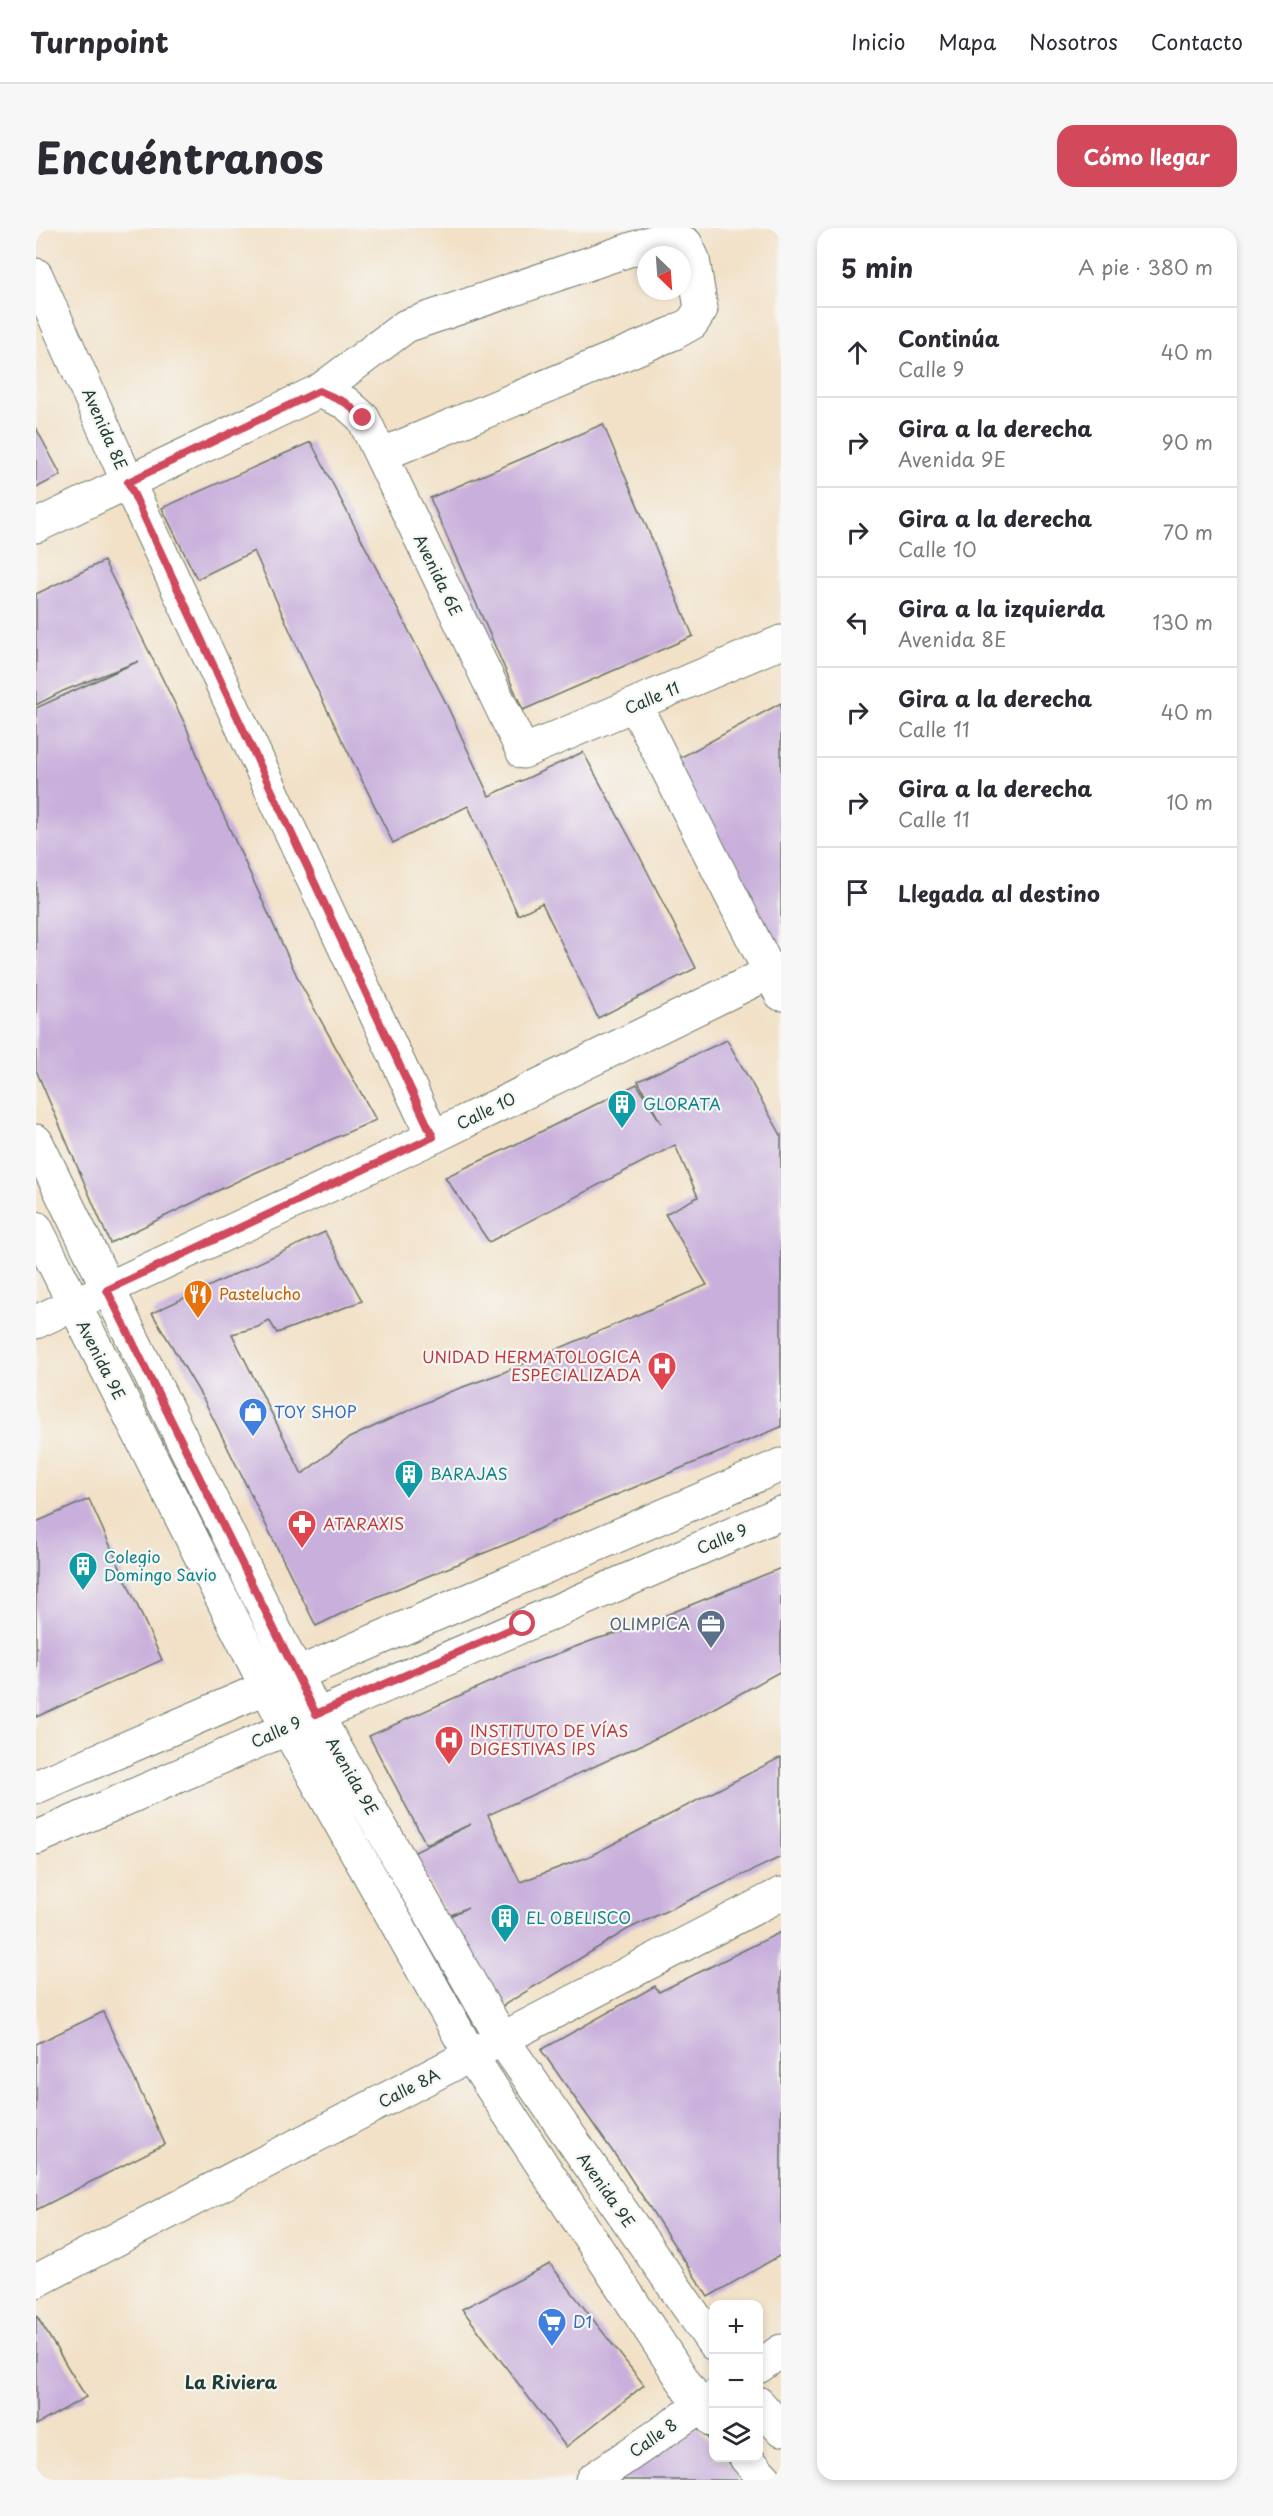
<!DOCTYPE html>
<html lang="es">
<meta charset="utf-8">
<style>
:root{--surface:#fff;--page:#f7f7f7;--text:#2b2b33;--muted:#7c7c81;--line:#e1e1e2;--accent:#d1495b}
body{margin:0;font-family:"Playpen Sans",sans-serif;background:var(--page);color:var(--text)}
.controls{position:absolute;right:18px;bottom:18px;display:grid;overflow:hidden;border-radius:12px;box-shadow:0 3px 9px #0003}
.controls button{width:54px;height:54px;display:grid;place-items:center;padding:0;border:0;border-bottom:2px solid var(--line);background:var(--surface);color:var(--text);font:30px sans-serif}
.compass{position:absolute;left:601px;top:18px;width:54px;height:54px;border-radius:50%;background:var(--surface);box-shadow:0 3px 9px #0003;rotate:155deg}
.stop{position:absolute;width:18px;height:18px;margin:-14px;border:4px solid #d1495b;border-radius:50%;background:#fff}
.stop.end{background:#d1495b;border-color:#fff;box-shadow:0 2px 6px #0008}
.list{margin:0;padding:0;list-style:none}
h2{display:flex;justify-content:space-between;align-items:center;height:78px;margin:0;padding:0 24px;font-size:26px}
h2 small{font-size:20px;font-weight:400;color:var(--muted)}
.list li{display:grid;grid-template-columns:39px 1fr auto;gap:18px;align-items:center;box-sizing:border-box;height:90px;padding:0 24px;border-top:2px solid var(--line)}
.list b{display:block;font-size:22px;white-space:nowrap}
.list p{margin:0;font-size:20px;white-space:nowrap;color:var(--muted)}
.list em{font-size:20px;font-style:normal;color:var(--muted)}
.icon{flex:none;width:33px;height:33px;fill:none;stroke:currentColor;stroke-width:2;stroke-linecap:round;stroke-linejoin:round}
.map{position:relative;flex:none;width:745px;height:2252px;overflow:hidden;border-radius:18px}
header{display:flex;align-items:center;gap:36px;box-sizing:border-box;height:84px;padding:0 30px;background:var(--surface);border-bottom:2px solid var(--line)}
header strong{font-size:28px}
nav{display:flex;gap:33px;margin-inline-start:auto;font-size:21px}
.intro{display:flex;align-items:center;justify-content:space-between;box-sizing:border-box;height:144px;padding:0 36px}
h1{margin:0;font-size:42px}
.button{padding:15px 27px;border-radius:18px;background:var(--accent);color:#fff;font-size:21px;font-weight:700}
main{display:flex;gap:36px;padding:0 36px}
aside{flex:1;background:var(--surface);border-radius:18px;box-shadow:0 3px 9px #0003}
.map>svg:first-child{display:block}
.building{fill:#c9b0dc}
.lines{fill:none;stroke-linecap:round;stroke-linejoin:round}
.minor-casing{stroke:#697667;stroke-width:35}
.minor{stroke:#fff;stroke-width:33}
.route{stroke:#d1495b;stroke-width:8}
.labels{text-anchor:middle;stroke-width:4.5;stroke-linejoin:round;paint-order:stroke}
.street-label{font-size:16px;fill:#1f3d34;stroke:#f6f6f2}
.culture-label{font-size:16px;fill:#0d838f;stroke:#f6f6f2;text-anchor:start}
.food-label{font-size:16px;fill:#c56008;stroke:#f6f6f2;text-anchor:start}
.health-label{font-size:16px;fill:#be3a42;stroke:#f6f6f2;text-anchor:start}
.shop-label{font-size:16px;fill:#366cbe;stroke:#f6f6f2;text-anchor:start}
.service-label{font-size:16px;fill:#4e5e75;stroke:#f6f6f2;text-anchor:end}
.neighbourhood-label{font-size:18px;font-weight:bold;fill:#1f3d34;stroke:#f6f6f2}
</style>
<header>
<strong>Turnpoint</strong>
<nav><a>Inicio</a><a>Mapa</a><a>Nosotros</a><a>Contacto</a></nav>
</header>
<div class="intro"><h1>Encuéntranos</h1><a class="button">Cómo llegar</a></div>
<main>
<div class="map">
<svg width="745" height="2252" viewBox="0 0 745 2252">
<rect width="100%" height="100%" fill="#f6f6f2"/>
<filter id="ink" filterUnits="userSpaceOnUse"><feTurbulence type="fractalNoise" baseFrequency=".0167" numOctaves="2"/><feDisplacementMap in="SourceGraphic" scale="12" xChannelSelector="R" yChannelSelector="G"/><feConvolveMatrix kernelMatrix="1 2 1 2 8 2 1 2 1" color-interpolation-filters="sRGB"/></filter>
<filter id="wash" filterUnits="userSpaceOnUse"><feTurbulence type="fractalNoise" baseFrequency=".008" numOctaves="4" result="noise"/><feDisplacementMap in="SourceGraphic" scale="24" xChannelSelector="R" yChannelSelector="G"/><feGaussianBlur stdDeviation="1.35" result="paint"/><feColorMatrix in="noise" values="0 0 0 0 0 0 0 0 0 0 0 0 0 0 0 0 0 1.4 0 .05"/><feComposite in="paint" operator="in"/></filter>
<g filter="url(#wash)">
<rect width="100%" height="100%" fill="#f2e1c7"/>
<g id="blocks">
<path class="building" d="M567,196l90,212 -170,74 -93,-212z
M0,200l25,47 -25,13z
M275,214l133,257 45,97 94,-44 55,101 58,115 -98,50 -56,-115 -24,12 -50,-109 -75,37 -85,-172 -54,-120 -57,28 -35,-71z
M68,333l81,163 21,53 94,206 76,137 -126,55 -140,68 -74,-173v-362l103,-47 -76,30 -27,14v-111z
M745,475v277l-105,-220z
M691,812l54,95v292l-216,89 -49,24 -149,61 -51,25 -112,-226 -52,-87 173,-81 37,69 -85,32 -8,-13 -11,7 -26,7 70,140 47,-36 100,-46 53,-19 205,-88 -42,-71 33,-17 -23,-52 -186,97 -44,-65 59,-27 133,-66 24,39 -23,-42z
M53,1271l73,161 -126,57v-195z
M745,1340v103l-105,58 -188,86 32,67 70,-26 191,-99v100l-153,72 -132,81 -51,-91 23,-12 -21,10 -34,-64 58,-29 -45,20 -57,-108 161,-72 66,-25 36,-10z
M745,1704v323l-73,42 -88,-135 -79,-112 114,-64 4,6z
M67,1784l62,132 -129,66v-166z
M514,2036l94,121 -78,62 -104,-138z
M0,2087l50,82 -50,28z
M652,2188l26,29v13h11l20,22h-150z"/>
</g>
</g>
<g filter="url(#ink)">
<use href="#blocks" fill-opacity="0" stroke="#697667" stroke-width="1.5"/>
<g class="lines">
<g class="minor-casing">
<path id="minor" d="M0,47l92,207 305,655
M283,163l87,-65 264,-90 16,8 7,15 8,50 -9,14 -18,10 -293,122
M0,298l283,-135 27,12 17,15 160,334 258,-110
M599,477l146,289
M0,913l280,573 186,325 212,305
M0,1000l251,500 184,328 229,350 14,15
M0,1094l397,-185 338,-165
M0,1559l745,-322
M0,1610l745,-325
M0,2053l745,-387
M722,2139l23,-16
M722,2175l23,26
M710,2230l20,22
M556,2252l122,-83"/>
</g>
<use href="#minor" class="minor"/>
</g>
</g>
<g class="lines" filter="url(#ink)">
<path class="route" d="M327,190l-17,-15 -27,-12 -191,91 305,655 -326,153 209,424 207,-90"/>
</g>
<defs>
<g id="building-pin" transform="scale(1.5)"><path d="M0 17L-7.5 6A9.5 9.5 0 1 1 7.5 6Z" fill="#0f9aa8" stroke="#f6f6f2"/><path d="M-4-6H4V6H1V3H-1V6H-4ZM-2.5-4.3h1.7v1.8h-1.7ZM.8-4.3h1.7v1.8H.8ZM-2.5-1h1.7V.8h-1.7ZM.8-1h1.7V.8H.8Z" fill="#fff"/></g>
<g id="restaurant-pin" transform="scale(1.5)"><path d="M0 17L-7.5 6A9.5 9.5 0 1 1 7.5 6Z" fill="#e8710a" stroke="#f6f6f2"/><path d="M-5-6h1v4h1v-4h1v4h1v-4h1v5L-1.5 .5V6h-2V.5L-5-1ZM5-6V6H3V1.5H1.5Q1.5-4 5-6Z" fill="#fff"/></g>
<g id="hospital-pin" transform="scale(1.5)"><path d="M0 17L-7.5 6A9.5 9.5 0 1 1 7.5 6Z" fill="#e0444e" stroke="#f6f6f2"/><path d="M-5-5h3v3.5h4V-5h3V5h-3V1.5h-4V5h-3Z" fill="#fff"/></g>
<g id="shop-pin" transform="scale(1.5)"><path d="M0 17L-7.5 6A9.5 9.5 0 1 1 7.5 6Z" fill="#3f7fe0" stroke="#f6f6f2"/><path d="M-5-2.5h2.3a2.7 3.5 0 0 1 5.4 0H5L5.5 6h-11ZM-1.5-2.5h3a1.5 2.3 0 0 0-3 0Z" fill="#fff"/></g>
<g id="pharmacy-pin" transform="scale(1.5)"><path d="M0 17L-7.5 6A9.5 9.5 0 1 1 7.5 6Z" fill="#e0444e" stroke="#f6f6f2"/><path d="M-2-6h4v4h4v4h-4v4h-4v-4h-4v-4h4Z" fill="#fff"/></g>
<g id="office-pin" transform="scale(1.5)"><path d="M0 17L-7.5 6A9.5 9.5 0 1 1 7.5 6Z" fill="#5c6f8a" stroke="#f6f6f2"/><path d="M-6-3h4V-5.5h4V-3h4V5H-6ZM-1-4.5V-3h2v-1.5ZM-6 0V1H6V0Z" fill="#fff"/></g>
<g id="supermarket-pin" transform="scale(1.5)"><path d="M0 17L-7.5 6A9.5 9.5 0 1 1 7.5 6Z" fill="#3f7fe0" stroke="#f6f6f2"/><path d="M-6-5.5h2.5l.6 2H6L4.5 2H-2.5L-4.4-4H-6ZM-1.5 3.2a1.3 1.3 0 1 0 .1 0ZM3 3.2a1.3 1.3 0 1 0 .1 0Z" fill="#fff"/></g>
</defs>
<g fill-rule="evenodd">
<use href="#building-pin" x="586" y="876"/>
<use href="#restaurant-pin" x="162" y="1066"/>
<use href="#hospital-pin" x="626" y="1138"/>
<use href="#shop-pin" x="217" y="1184"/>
<use href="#building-pin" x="373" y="1246"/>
<use href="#pharmacy-pin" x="266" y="1296"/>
<use href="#building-pin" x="47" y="1338"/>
<use href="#office-pin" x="675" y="1396"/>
<use href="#hospital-pin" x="413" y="1512"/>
<use href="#building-pin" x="469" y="1690"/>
<use href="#supermarket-pin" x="516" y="2094"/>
</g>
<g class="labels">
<g class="street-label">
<text transform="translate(69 201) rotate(66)" y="6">Avenida 8E</text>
<text transform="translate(402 347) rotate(64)" y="6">Avenida 6E</text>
<text transform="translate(616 470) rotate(-23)" y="6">Calle 11</text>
<text transform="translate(450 883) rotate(-26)" y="6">Calle 10</text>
<text transform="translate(65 1132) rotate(63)" y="6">Avenida 9E</text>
<text transform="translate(686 1311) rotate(-23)" y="6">Calle 9</text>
<text transform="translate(240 1504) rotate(-25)" y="6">Calle 9</text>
<text transform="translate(316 1548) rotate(60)" y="6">Avenida 9E</text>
<text transform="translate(373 1860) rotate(-27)" y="6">Calle 8A</text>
<text transform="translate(570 1962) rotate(55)" y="6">Avenida 9E</text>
<text transform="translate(617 2210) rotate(-35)" y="6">Calle 8</text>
</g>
<g class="culture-label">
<text x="607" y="882">GLORATA</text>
<text x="394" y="1252">BARAJAS</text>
<text x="68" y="1335">Colegio<tspan x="68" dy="18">Domingo Savio</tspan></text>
<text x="490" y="1696">EL OBELISCO</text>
</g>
<g class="food-label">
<text x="183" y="1072">Pastelucho</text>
</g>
<g class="health-label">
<text x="605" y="1135" text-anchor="end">UNIDAD HERMATOLOGICA<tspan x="605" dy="18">ESPECIALIZADA</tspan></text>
<text x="287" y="1302">ATARAXIS</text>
<text x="434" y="1509">INSTITUTO DE VÍAS<tspan x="434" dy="18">DIGESTIVAS IPS</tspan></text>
</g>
<g class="shop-label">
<text x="238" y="1190">TOY SHOP</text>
<text x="537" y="2100">D1</text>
</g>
<g class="service-label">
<text x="654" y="1402">OLIMPICA</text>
</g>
<g class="neighbourhood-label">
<text x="195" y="2161">La Riviera</text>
</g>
</g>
</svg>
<div class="controls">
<button>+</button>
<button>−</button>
<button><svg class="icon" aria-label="layers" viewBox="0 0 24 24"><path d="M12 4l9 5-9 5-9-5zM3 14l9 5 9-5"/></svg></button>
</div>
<svg class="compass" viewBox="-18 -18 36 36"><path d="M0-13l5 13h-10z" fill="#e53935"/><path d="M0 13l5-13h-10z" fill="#7c7c81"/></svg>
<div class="stop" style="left:487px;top:1396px"></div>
<div class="stop end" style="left:327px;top:190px"></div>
</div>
<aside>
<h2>5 min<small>A pie · 380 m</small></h2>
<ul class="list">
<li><svg class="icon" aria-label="ahead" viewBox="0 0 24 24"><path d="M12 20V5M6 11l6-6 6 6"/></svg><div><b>Continúa</b><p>Calle 9</p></div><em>40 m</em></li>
<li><svg class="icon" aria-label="right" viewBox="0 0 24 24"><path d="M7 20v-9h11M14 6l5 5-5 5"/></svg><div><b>Gira a la derecha</b><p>Avenida 9E</p></div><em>90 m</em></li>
<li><svg class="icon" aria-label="right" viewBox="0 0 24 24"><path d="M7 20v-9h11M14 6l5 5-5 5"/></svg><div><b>Gira a la derecha</b><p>Calle 10</p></div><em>70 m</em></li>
<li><svg class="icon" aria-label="left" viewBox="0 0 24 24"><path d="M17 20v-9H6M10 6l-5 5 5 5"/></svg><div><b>Gira a la izquierda</b><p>Avenida 8E</p></div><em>130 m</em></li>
<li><svg class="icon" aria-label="right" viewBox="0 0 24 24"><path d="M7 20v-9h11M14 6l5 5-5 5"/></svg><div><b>Gira a la derecha</b><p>Calle 11</p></div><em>40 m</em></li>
<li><svg class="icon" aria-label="right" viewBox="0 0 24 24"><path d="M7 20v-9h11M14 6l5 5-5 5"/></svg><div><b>Gira a la derecha</b><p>Calle 11</p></div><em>10 m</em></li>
<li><svg class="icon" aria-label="arrive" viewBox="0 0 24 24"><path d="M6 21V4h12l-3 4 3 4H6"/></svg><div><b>Llegada al destino</b></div></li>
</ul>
</aside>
</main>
